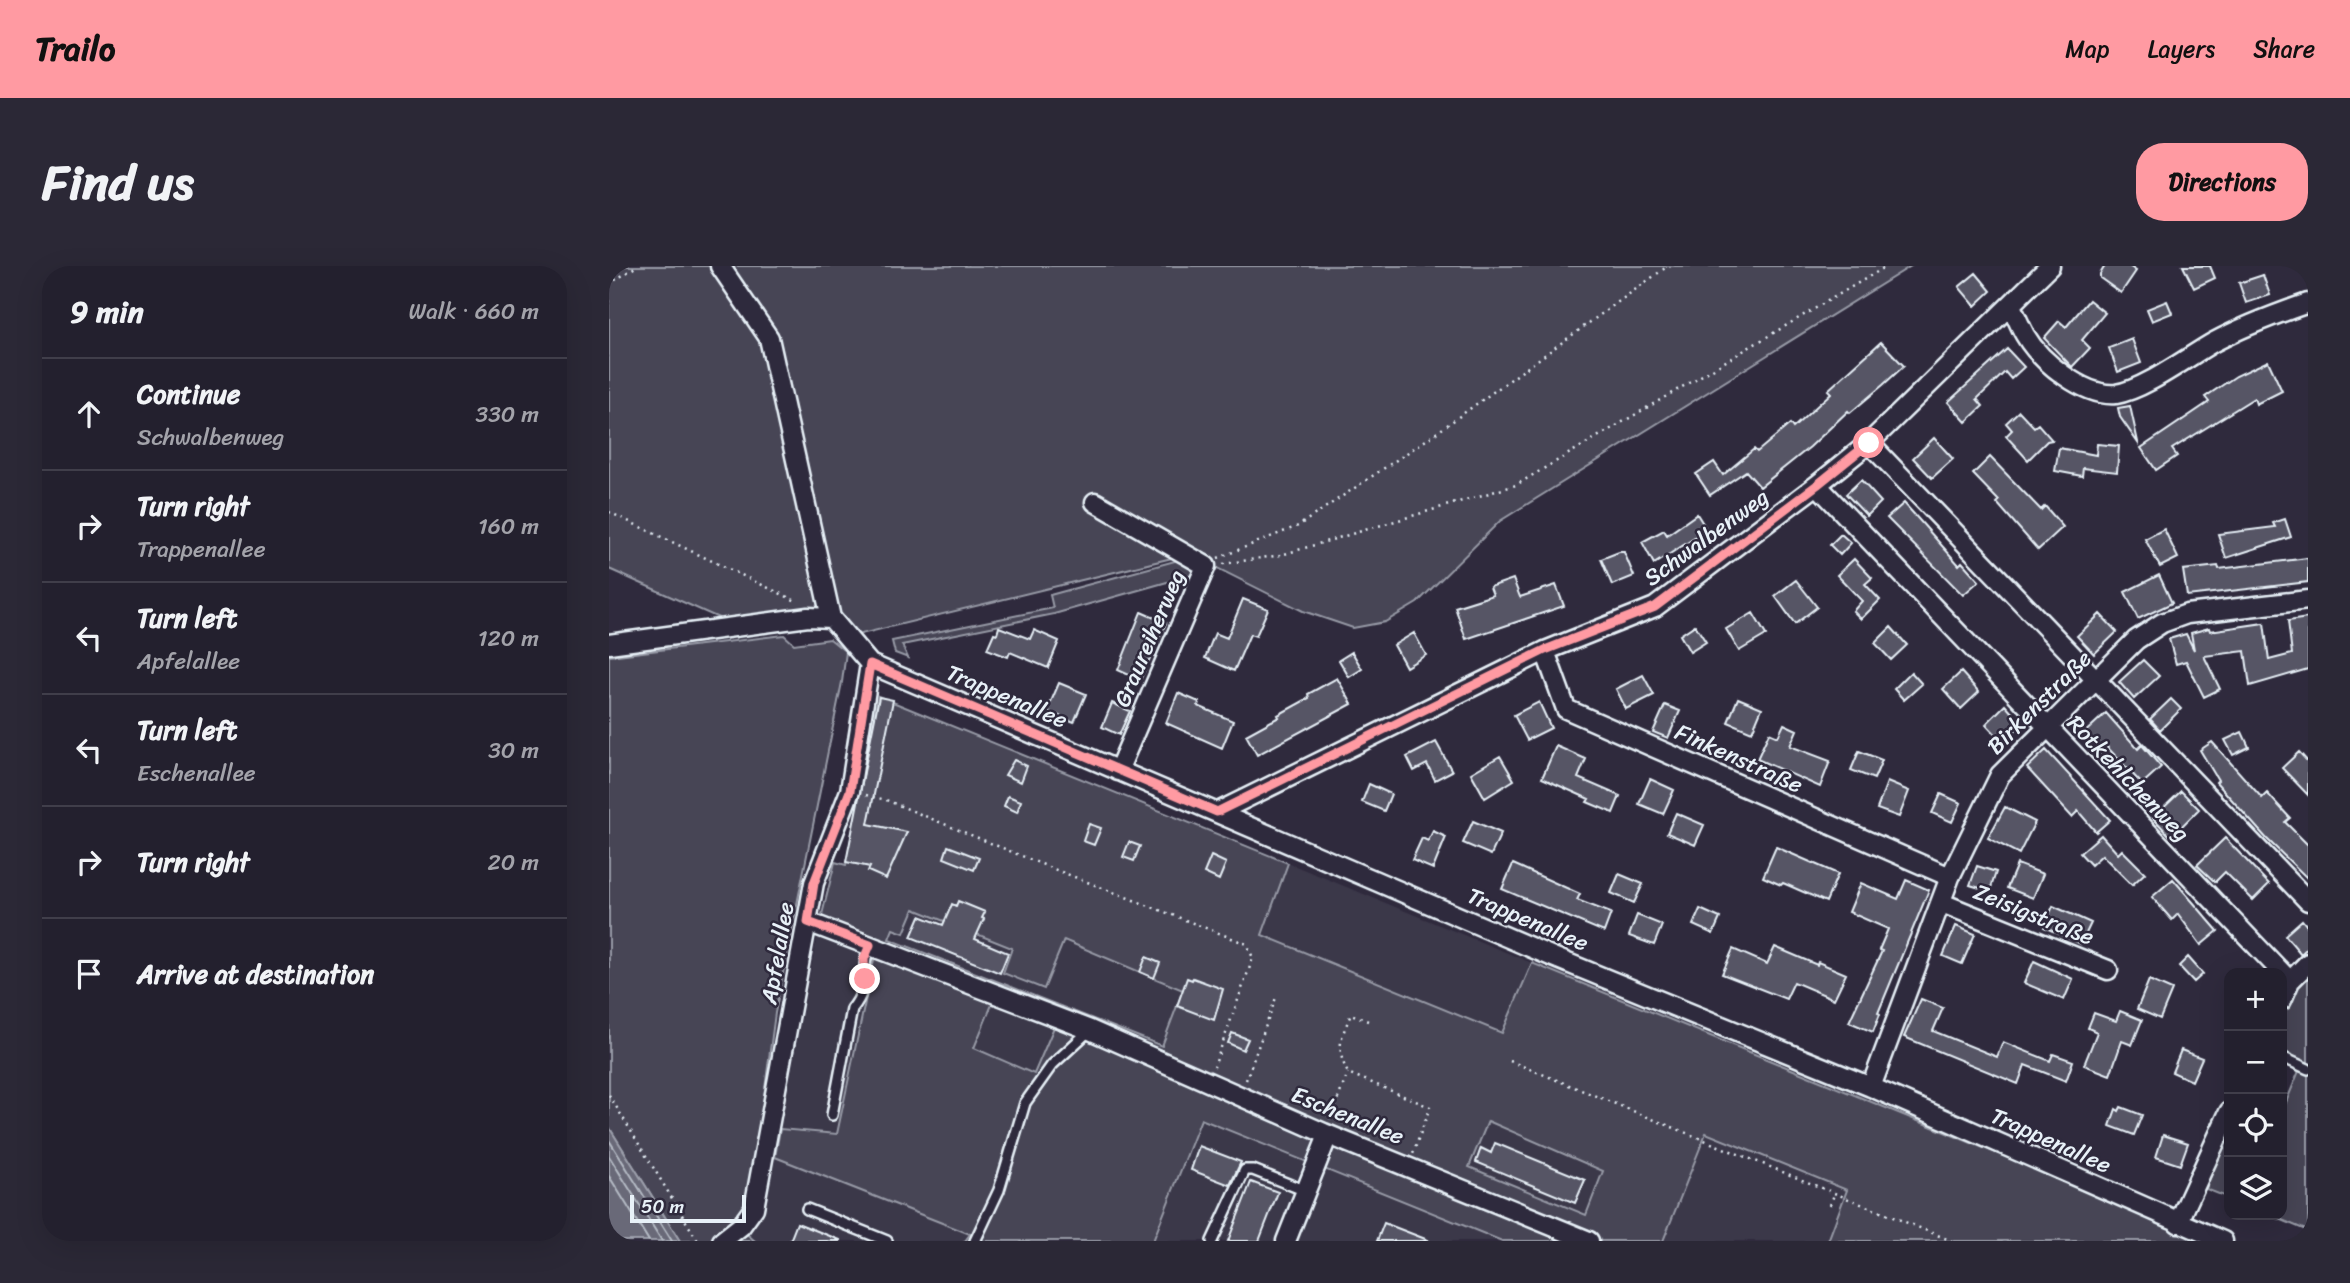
<!DOCTYPE html>
<meta charset="utf-8">
<style>
:root{--surface:#23202e;--page:#2b2836;--text:#f1f3f6;--muted:#a3a3aa;--line:#403e4a;--accent:#ff9aa2}
body{margin:0;font-family:Sriracha,sans-serif;background:var(--page);color:var(--text)}
.controls{position:absolute;right:21px;bottom:21px;display:grid;overflow:hidden;border-radius:14px;box-shadow:0 7px 28px #0002}
.controls button{width:63px;height:63px;display:grid;place-items:center;padding:0;border:0;border-bottom:2px solid var(--line);background:var(--surface);color:var(--text);font:35px sans-serif}
.scale{position:absolute;left:21px;bottom:18px;width:116px;box-sizing:border-box;padding-left:7px;border:4px solid #e8f1f8;border-top:0;font-size:19px;line-height:24px;white-space:nowrap;color:#e8f1f8;-webkit-text-stroke:5px #2f2a3d;paint-order:stroke}
.stop{position:absolute;width:21px;height:21px;margin:-16px;border:5px solid #ff9aa2;border-radius:50%;background:#fff}
.stop.end{background:#ff9aa2;border-color:#fff;box-shadow:0 2px 7px #0008}
.list{margin:0;padding:0;list-style:none}
h2{display:flex;justify-content:space-between;align-items:center;height:91px;margin:0;padding:0 28px;font-size:30px}
h2 small{font-size:23px;font-weight:400;color:var(--muted)}
.list li{display:grid;grid-template-columns:46px 1fr auto;gap:21px;align-items:center;box-sizing:border-box;height:112px;padding:0 28px;border-top:2px solid var(--line)}
.list b{display:block;font-size:26px;white-space:nowrap}
.list p{margin:0;font-size:23px;white-space:nowrap;color:var(--muted)}
.list em{font-size:23px;font-style:normal;color:var(--muted)}
.icon{flex:none;width:38px;height:38px;fill:none;stroke:currentColor;stroke-width:2;stroke-linecap:round;stroke-linejoin:round}
.map{position:relative;flex:none;width:1699px;height:975px;overflow:hidden;border-radius:28px}
header{display:flex;align-items:center;gap:42px;box-sizing:border-box;height:98px;padding:0 35px;background:var(--accent);color:#111}
header strong{font-size:33px}
nav{display:flex;gap:38px;margin-inline-start:auto;font-size:24px}
.intro{display:flex;align-items:center;justify-content:space-between;box-sizing:border-box;height:168px;padding:0 42px}
h1{margin:0;font-size:49px}
.button{padding:18px 32px;border-radius:28px;background:var(--accent);color:#111;font-size:24px;font-weight:700}
main{display:flex;gap:42px;padding:0 42px}
aside{flex:1;background:var(--surface);border-radius:28px;box-shadow:0 7px 28px #0002}
.map>svg:first-child{display:block}
.built{fill:#3b3749}
.green{fill:#464455;stroke:#979aa6;stroke-width:2;fill-rule:evenodd}
.water{fill:#696978;stroke:#9c9fab;stroke-width:2}
.lines{fill:none;stroke-linecap:round;stroke-linejoin:round}
.shore{stroke:#b5bbc5;stroke-width:2}
.building{fill:#575565;stroke:#e8f1f8;stroke-width:2}
.service-casing{stroke:#e8f1f8;stroke-width:14}
.minor-casing{stroke:#e8f1f8;stroke-width:23}
.path{stroke:#e8f1f8;stroke-width:2.5;stroke-dasharray:2 5;stroke-linecap:butt}
.service{stroke:#2f2a3d;stroke-width:9}
.minor{stroke:#2f2a3d;stroke-width:18}
.route{stroke:#ff9aa2;stroke-width:9}
.labels{text-anchor:middle;stroke-width:5;stroke-linejoin:round;paint-order:stroke}
.street-label{font-size:23px;fill:#e8f1f8;stroke:#2f2a3d}
</style>
<header>
<strong>Trailo</strong>
<nav><a>Map</a><a>Layers</a><a>Share</a></nav>
</header>
<div class="intro"><h1>Find us</h1><a class="button">Directions</a></div>
<main>
<aside>
<h2>9 min<small>Walk · 660 m</small></h2>
<ul class="list">
<li><svg class="icon" aria-label="ahead" viewBox="0 0 24 24"><path d="M12 20V5M6 11l6-6 6 6"/></svg><div><b>Continue</b><p>Schwalbenweg</p></div><em>330 m</em></li>
<li><svg class="icon" aria-label="right" viewBox="0 0 24 24"><path d="M7 20v-9h11M14 6l5 5-5 5"/></svg><div><b>Turn right</b><p>Trappenallee</p></div><em>160 m</em></li>
<li><svg class="icon" aria-label="left" viewBox="0 0 24 24"><path d="M17 20v-9H6M10 6l-5 5 5 5"/></svg><div><b>Turn left</b><p>Apfelallee</p></div><em>120 m</em></li>
<li><svg class="icon" aria-label="left" viewBox="0 0 24 24"><path d="M17 20v-9H6M10 6l-5 5 5 5"/></svg><div><b>Turn left</b><p>Eschenallee</p></div><em>30 m</em></li>
<li><svg class="icon" aria-label="right" viewBox="0 0 24 24"><path d="M7 20v-9h11M14 6l5 5-5 5"/></svg><div><b>Turn right</b></div><em>20 m</em></li>
<li><svg class="icon" aria-label="arrive" viewBox="0 0 24 24"><path d="M6 21V4h12l-3 4 3 4H6"/></svg><div><b>Arrive at destination</b></div></li>
</ul>
</aside>
<div class="map">
<svg width="1699" height="975" viewBox="0 0 1699 975">
<rect width="100%" height="100%" fill="#2f2a3d"/>
<filter id="ink" filterUnits="userSpaceOnUse"><feTurbulence type="fractalNoise" baseFrequency=".0143" numOctaves="2"/><feDisplacementMap in="SourceGraphic" scale="14" xChannelSelector="R" yChannelSelector="G"/><feConvolveMatrix kernelMatrix="1 2 1 2 8 2 1 2 1" color-interpolation-filters="sRGB"/></filter>
<g filter="url(#ink)">
<path class="built" d="M679,597l244,100 -29,71 -241,-99z
M304,643l100,39 31,41 20,-49 119,50 -21,56 -273,-107 4,-10 11,4z
M209,665l57,23 -38,181 -57,-6z
M384,736l61,25 -20,47 -61,-26z
M591,853l302,122h-349z
M879,855l115,50 -17,44 -118,-48z
M1097,867l142,57 -20,51h-165z
M166,891l196,77 -6,7h-210l-7,-6 16,-21z"/>
<path class="green" d="M0,0h1302l-411,255 -83,82 -32,19 -32,6 -50,-17 -116,-58 -96,-59 -5,7 94,55 -327,80 -20,-22 -110,6 -114,-51z
M573,293l17,14 -145,41 -152,31 6,13 -13,-5 -3,-12 161,-33 -3,-13z
M175,369l10,9 36,-5 16,13 -4,30 -67,331 -25,190 -12,14 10,18 7,6h-75l-71,-114v-471z
M269,430l410,167 -26,72 240,98 30,-70 679,278h-383l19,-51 -141,-57 -43,108h-161l-301,-122 -48,122h-188l5,-7 -195,-77 5,-28 57,5 38,-179 -57,-24 17,-69 11,3zM305,643l98,39 -9,25 41,16 20,-49 119,50 -21,56 -273,-107 4,-10 11,4zM384,736l61,25 -20,47 -60,-26zM879,855l115,50 -17,44 -117,-48z
M1699,710v255l-38,-16h12v-103l17,-41 -17,-9v-51l7,-14z
M1620,862v70l-23,-9z"/>
<path class="water" d="M0,861l71,114h-71z"/>
<g class="lines">
<path class="shore" d="M0,874l63,101
M0,890l53,85
M0,910l40,65"/>
</g>
<path class="building" d="M1496,0h24l7,5 -15,22 -21,-15v-4z
M1574,0h27l5,12 -21,10z
M1367,7l15,18 -16,15 -16,-19z
M1654,9l7,20 -24,8 -7,-20z
M1480,34l16,13 -23,27 8,8 -18,19 -28,-29 15,-17 7,6z
M1558,35l5,12 -20,8 -5,-12z
M1523,73l9,24 -23,9 -9,-24z
M1272,76l23,24 -21,19 -33,28 -2,-2 -38,36 -50,40 -14,-16 -36,24 -14,-21 18,-12 9,13 31,-26 3,3 33,-28 3,4 38,-35 -3,-3z
M1398,83l17,18 -13,12 -6,-7 -28,27 6,7 -17,16 -18,-20z
M1659,95l14,30 -26,13 -2,-6 -82,51 5,7 -21,14 -15,-22 68,-46 -4,-5 31,-21z
M1521,140l8,36v1l-18,-26 -2,-9z
M1410,145l15,16 4,-3 14,16 -5,1 -19,19 -22,-24 6,-6 -6,-7z
M1325,172l19,21 -21,19 -19,-20z
M1488,178l22,2 -2,26 -34,-4 -1,8 -27,-5 4,-23 37,7z
M1381,191l51,53 4,-4 18,21 -25,23 -41,-47 2,-2 -26,-27z
M1252,214l20,22 -14,14 -21,-22z
M1295,237l55,62 3,-3 17,19 -16,14 -76,-77z
M1088,248l10,16 -53,34 -12,-22 22,-12 3,5z
M1676,253l6,18 -65,21 -8,-24 57,-7 -2,-4z
M1555,263l14,29 -18,9 -15,-28z
M1232,268l10,9 -11,12 -10,-10z
M1010,286h5l10,24 -22,9 -11,-26z
M1699,292v24l-121,14 -4,-26 35,-4 1,3z
M1245,293l18,19 -7,6 15,16 -19,19 -8,-8 9,-10 -25,-26z
M1550,309l13,28 -34,16 -13,-27z
M904,313l7,18 36,-12 8,21 -98,33 -11,-32 38,-12 -3,-8z
M1187,314l21,27 -22,17 -20,-28z
M634,333l25,10 -12,27 -6,-2 -16,37 -29,-13 10,-25 12,5z
M532,346l25,11 -26,57 -22,-10z
M1144,347l13,22 -27,16 -13,-22z
M1491,348l17,18 -23,22 -17,-18z
M1699,352v51l-58,17 -5,-35 -41,5 16,33 -16,8 -18,-36 -10,3 -7,-25 17,-5 8,16 -3,-17 18,-5 1,3 54,-8 5,37 23,-6 -4,-33z
M1086,359l11,17 -16,10 -10,-17z
M390,361l31,12 4,-9 25,11 -11,27 -38,-16 -2,5 -21,-8 7,-16 3,1z
M1282,361l16,18 -16,15 -16,-17z
M805,367l12,22 -20,12 -12,-22z
M743,386l10,17 -13,8 -10,-17z
M1534,394l16,16 -25,23 -15,-17z
M1302,406l11,12 -18,16 -10,-11z
M1352,406l18,20 -18,17 -18,-20z
M1034,409l11,20 -28,14 -10,-20z
M728,412l15,26 -95,51 -11,-20 33,-18 -1,-2 31,-17 -1,-4z
M450,417l27,11 -12,28 -27,-11z
M569,427l21,9 -1,4 35,15 -11,27 -56,-25z
M270,431l14,3 -25,124 39,8 -21,47 -18,-8 2,-4 -24,-5z
M1129,432l24,10 -10,24 -24,-10z
M1562,433l10,10 -21,21 -10,-11z
M930,436l12,26 -24,12 -13,-25z
M503,437l18,8 -11,24 -17,-8z
M1056,439l15,6 -12,27 -15,-6z
M1396,439l17,19 -19,18 -17,-18z
M1497,447l32,36 4,-4 19,22 -19,17 -35,-37 -9,8 -17,-19z
M1175,458l13,6 -7,16 40,15 -10,26 -63,-28 12,-26 9,4z
M1633,466l7,15 -16,8 -8,-15z
M827,476l16,29 -17,9 -8,-16 -13,7 -7,-14z
M1603,476l50,56 5,-5 23,25 -5,4 23,23v34l-41,-40 -51,-57 2,-2 -18,-30z
M947,480l30,13 -8,19 42,18 -7,17 -26,-11 2,-3 -47,-21z
M1437,484l64,70 -14,12 -18,-21 -6,6 -45,-49z
M1250,485l23,9 -8,19 -23,-9z
M1690,486l9,10v33l-26,-27z
M891,490l14,24 -29,18 -14,-25z
M405,494l13,6 -6,16 -16,-7z
M1041,513l24,11 -11,24 -24,-10z
M1278,516l22,9 -10,26 -22,-8z
M760,518l22,10 -7,17 -22,-9z
M1572,525l18,18 -28,28 -18,-19z
M1332,528l20,9 -9,19 -20,-9z
M399,530l13,5 -4,11 -13,-6z
M1396,541l30,15 -16,32 -31,-16z
M1067,547l28,12 -9,20 -28,-12z
M864,555l28,12 -10,22 -28,-12z
M480,558l12,4 -7,17 -11,-4z
M824,565l13,6 -13,32 -21,-9 10,-22 6,3z
M1492,569l17,19 4,-4 23,23 -13,12 -30,-30 -11,10 -11,-12z
M1616,572l44,46 -16,16 -28,-28 -10,10 -18,-17z
M520,576l11,4 -6,15 -11,-4z
M339,580l31,12 -5,12 -30,-12z
M1167,581l62,27 -12,28 -43,-19 -2,2 -18,-8z
M602,590l15,7 -7,17 -15,-7z
M904,598l67,30 -3,6 34,13 -7,19 -102,-43z
M1408,598l26,10 -10,24 -26,-10z
M1368,600l19,6 -6,19 -20,-6z
M1010,608l24,10 -9,19 -23,-10z
M1564,613l45,52 -17,14 -23,-31 -6,6 -20,-23z
M1297,614l23,10 -51,123 2,1 -7,18 -24,-10 33,-71 -3,-1 9,-21 -39,-17 12,-29 37,16z
M349,635l27,11 -3,6 2,1 -9,20 33,14 -8,20 -89,-36 9,-21 23,9 9,-21 4,2z
M1444,640l38,17 -10,21 -37,-17z
M1091,643l20,9 -7,16 -20,-9z
M1028,649l25,10 -8,20 -25,-9z
M1693,654l6,7v20l-7,7 -16,-19z
M1347,660l19,8 -13,30 -19,-8z
M1166,681l42,18 1,-3 28,12 -12,25 -40,-17 -8,17 -64,-25 11,-25 34,15z
M537,691l14,6 -6,15 -14,-6z
M1579,691l15,17 -9,8 -15,-16z
M1425,695l39,18 -9,21 -40,-17z
M578,712l5,2 1,-2 30,11 -9,31 -37,-14z
M1540,714l23,10 -12,29 -23,-10z
M1312,733l22,9 -10,23 64,26 6,-15 47,19 3,-7 20,7 -7,20 -41,-16 -7,19 -114,-47z
M1511,745l22,9 -10,25 -10,-4 -12,34 -26,-10 13,-33 -9,-4 6,-15 22,8z
M623,767l16,6 -5,11 -15,-7z
M1572,784l21,8 -10,23 -20,-9z
M1512,841l21,8 -8,20 -24,-9 6,-17 3,2z
M1554,869l25,8 -8,22 -24,-8z
M886,877l90,37 -10,23 -99,-41 5,-14 10,5z
M590,880l42,16 -11,23 -39,-15z
M642,916l27,10 -19,49h-31z
M188,957l43,17v1h-50z
M775,957l44,17v1h-51z"/>
<g class="lines">
<g class="service-casing">
<path id="service" d="M1673,791l26,12
M223,849l20,-106c19,-23 7,-39 18,-64
M198,943l80,32
M366,975l24,-51 26,-87 27,-38 38,-35
M603,975l33,-71h8l53,21"/>
</g>
<g class="minor-casing">
<path id="minor" d="M111,0l49,72 62,280 39,46 683,293 318,130 352,154
M1402,40c5,10 9,20 14,29 15,26 59,62 91,59 28,-4 73,-38 98,-52 30,-16 62,-28 94,-39
M1260,177l439,458
M1208,219l473,496
M486,236l111,64 -88,205
M0,378l199,-27 23,1
M936,385l21,58 384,168
M609,546l327,-161 110,-44 162,-122 52,-42 181,-177
M1333,637l166,67
M199,656l282,108 234,103 265,108
M1673,734l8,-19 18,-18
M1262,821l79,-210 50,-102 136,-135 26,-17 25,-9 121,-14
M1569,957l51,-111
M113,975l19,-15 13,-18 60,-325 36,-92 20,-127
M677,975l42,-106"/>
</g>
<path class="path" d="M0,18l28,-18
M0,246l187,89
M609,292l80,-32 134,-90 236,-170
M614,298l58,-9 235,-70 371,-219
M257,529l20,5 160,66 201,78 6,14 -39,109
M759,755l-17,-7c-10,24 -16,34 -3,59l82,34 -17,47
M901,795l442,180
M637,814l31,-85
M0,829l89,146
M721,853l18,-46
M1221,939l5,-13"/>
<use href="#service" class="service"/>
<use href="#minor" class="minor"/>
</g>
</g>
<g class="lines" filter="url(#ink)">
<path class="route" d="M256,713l-1,-20 6,-14 -62,-23 6,-39 36,-92 20,-127 347,148 328,-162 110,-43 162,-122 52,-42"/>
</g>
<g class="labels">
<g class="street-label">
<text transform="translate(1097 271) rotate(-36)" y="8">Schwalbenweg</text>
<text transform="translate(540 372) rotate(-67)" y="8">Graureiherweg</text>
<text transform="translate(398 430) rotate(23)" y="8">Trappenallee</text>
<text transform="translate(1430 436) rotate(-45)" y="8">Birkenstraße</text>
<text transform="translate(1130 492) rotate(24)" y="8">Finkenstraße</text>
<text transform="translate(1520 512) rotate(46)" y="8">Rotkehlchenweg</text>
<text transform="translate(1425 648) rotate(22)" y="8">Zeisigstraße</text>
<text transform="translate(919 653) rotate(23)" y="8">Trappenallee</text>
<text transform="translate(168 687) rotate(-80)" y="8">Apfelallee</text>
<text transform="translate(739 849) rotate(22)" y="8">Eschenallee</text>
<text transform="translate(1442 874) rotate(24)" y="8">Trappenallee</text>
</g>
</g>
</svg>
<div class="controls">
<button>+</button>
<button>−</button>
<button><svg class="icon" aria-label="locate" viewBox="0 0 24 24"><circle cx="12" cy="12" r="6"/><path d="M12 2v4M12 18v4M2 12h4M18 12h4"/></svg></button>
<button><svg class="icon" aria-label="layers" viewBox="0 0 24 24"><path d="M12 4l9 5-9 5-9-5zM3 14l9 5 9-5"/></svg></button>
</div>
<div class="scale">50 m</div>
<div class="stop" style="left:1260px;top:177px"></div>
<div class="stop end" style="left:256px;top:713px"></div>
</div>
</main>
